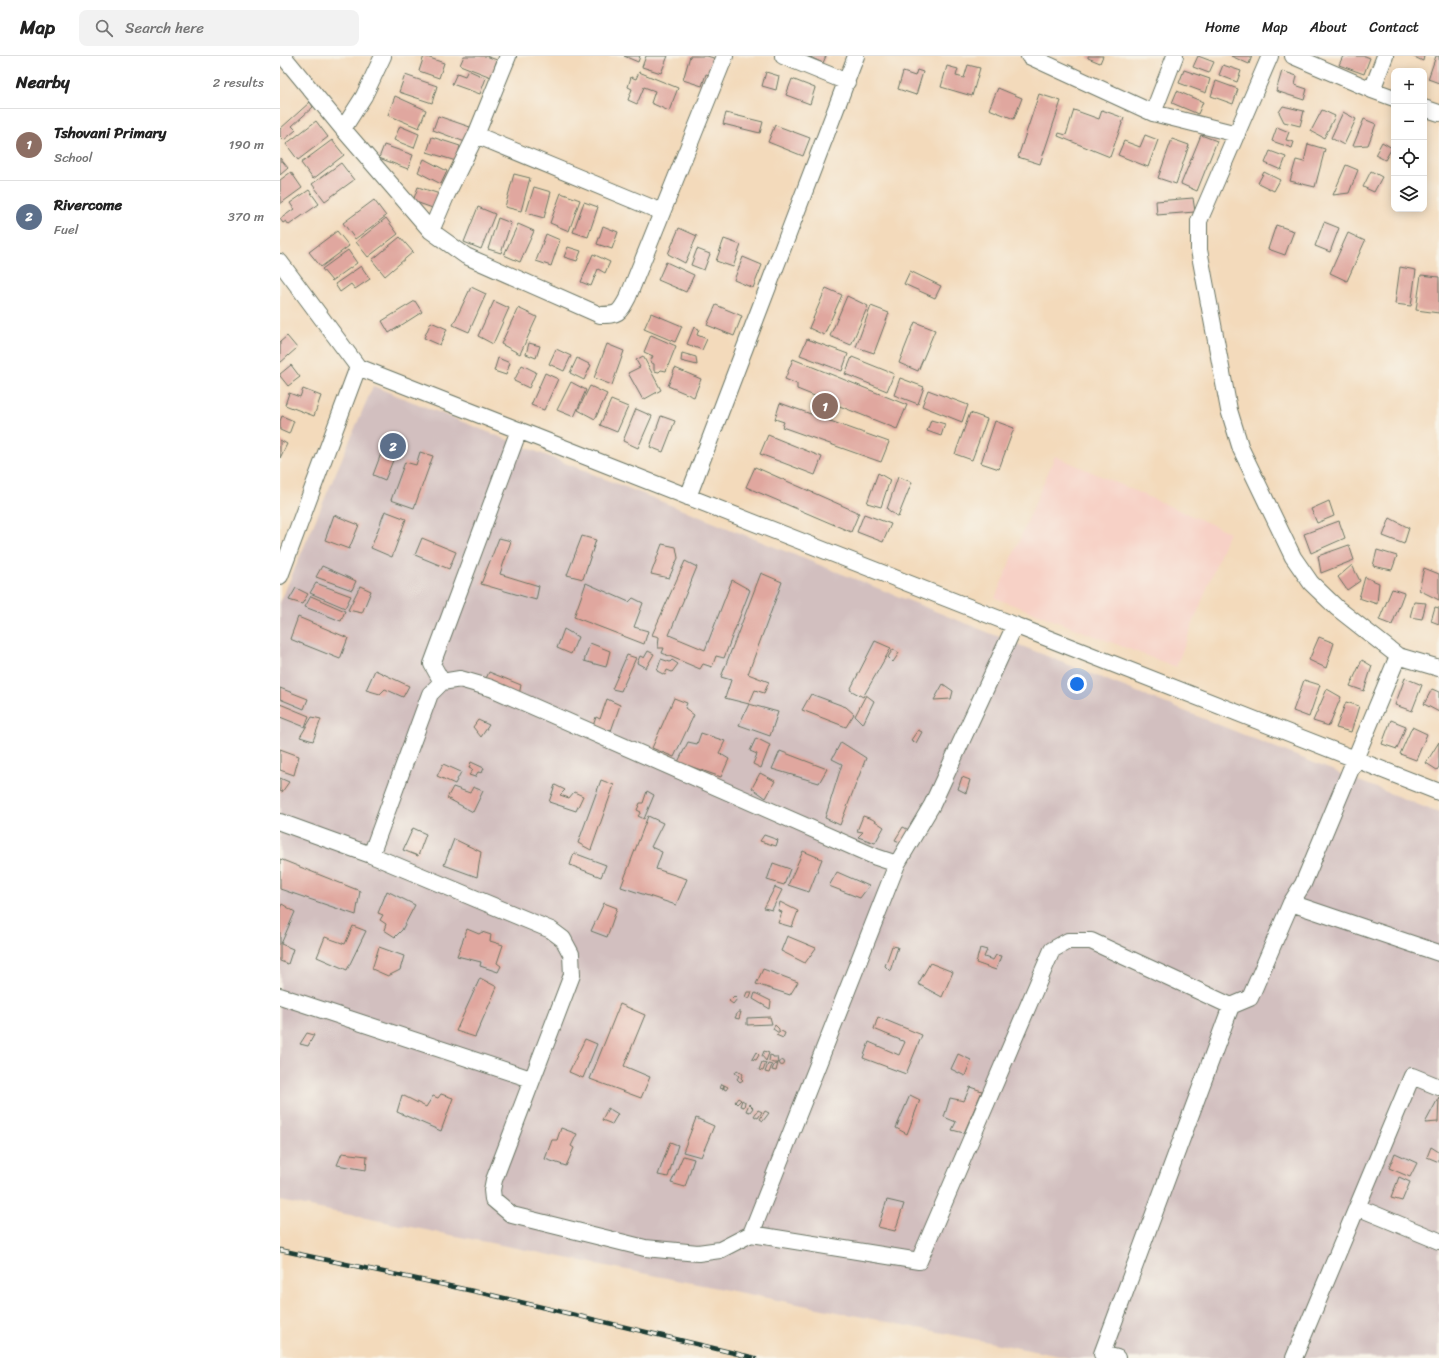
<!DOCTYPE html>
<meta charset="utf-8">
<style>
:root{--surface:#fff;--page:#f2f2f2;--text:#222;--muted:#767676;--line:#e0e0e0;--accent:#d1495b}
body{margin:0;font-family:Sriracha,sans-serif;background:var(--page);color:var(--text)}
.controls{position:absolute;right:12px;top:12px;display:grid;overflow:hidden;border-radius:8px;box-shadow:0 2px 10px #0003}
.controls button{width:36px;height:36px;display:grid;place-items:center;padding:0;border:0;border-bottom:1px solid var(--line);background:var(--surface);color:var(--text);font:20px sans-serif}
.you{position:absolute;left:797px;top:628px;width:14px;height:14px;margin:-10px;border:3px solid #fff;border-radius:50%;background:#1a73e8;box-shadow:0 0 0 6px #1a73e833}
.badge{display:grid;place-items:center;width:26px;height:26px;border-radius:50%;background:var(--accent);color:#fff;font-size:13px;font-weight:700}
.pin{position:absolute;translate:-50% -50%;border:2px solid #fff;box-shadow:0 1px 4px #0006}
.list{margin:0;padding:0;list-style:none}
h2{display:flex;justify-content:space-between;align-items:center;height:52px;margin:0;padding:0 16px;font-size:17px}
h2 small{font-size:13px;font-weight:400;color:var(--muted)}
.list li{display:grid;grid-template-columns:26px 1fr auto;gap:12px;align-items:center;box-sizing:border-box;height:72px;padding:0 16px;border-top:1px solid var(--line)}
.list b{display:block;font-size:15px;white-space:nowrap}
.list p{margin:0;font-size:13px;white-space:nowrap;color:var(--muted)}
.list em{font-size:13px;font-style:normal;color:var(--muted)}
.icon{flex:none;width:22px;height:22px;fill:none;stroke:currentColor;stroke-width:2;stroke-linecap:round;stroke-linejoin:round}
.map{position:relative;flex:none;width:1159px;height:1302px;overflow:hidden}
header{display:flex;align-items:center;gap:24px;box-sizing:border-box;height:56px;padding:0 20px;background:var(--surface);border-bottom:1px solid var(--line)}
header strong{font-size:19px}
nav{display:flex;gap:22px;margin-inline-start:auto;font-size:14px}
.search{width:280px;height:36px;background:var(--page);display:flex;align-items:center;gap:10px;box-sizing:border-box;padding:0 14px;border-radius:8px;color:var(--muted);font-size:15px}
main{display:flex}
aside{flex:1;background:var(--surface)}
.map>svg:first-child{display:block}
.built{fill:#f7d1c6}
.industrial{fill:#d2bfbf}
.building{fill:#e0a79f}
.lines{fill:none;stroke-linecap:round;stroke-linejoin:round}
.minor-casing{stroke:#697463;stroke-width:18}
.minor{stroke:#fff;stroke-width:16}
.rail-casing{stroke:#1f3d34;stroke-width:4.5}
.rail{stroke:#f7f3e8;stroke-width:3;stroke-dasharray:9;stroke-linecap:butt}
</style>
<header>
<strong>Map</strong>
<div class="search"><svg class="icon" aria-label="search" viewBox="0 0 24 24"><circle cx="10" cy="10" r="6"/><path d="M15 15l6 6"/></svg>Search here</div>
<nav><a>Home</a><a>Map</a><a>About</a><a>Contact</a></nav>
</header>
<main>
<aside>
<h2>Nearby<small>2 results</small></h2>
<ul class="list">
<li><span class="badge" style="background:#8d6e63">1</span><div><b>Tshovani Primary</b><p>School</p></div><em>190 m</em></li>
<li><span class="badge" style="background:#5c6f8a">2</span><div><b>Rivercome</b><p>Fuel</p></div><em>370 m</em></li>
</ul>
</aside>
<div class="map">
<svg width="1159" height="1302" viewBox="0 0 1159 1302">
<rect width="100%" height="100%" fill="#f7f3e8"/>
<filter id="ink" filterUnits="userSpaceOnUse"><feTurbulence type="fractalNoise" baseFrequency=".025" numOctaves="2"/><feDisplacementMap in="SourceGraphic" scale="8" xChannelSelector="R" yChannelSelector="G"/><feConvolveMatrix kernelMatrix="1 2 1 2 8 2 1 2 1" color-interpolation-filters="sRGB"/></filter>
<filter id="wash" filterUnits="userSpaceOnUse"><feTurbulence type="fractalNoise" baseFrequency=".012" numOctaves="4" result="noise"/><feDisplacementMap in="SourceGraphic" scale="16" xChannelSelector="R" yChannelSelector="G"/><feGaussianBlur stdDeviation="0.9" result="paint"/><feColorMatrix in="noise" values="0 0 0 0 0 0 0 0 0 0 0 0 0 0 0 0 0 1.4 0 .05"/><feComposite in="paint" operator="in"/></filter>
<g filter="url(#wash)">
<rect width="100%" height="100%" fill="#f3dabb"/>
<path class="built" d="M775,400l174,76 -53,135 -181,-69z"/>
<path class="industrial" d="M93,330l1066,427v545h-370l-789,-157v-598z"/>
<g id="blocks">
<path class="building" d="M144,0l20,7 -5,15 -20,-7z
M184,0h22l11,4 -6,17 -31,-12z
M344,0h16l-2,6z
M366,0h22l-7,17 -19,-6z
M410,0h17l10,3 -5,17 -6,-2 -4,12 -19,-6z
M528,0h18l-3,7z
M808,0h15l-3,7 -12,-5z
M918,0l16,6 -5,11 -16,-6z
M951,0h21l-3,8z
M1063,0h22l5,2 -6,16 -25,-9z
M1132,0h12l-1,5z
M1156,0h3v27l-11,-4z
M688,9l12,3 -8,28 -31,-9 6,-21 11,3 -2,7 8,2z
M943,9l18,6 -4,11 -18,-7z
M188,14l18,8 -6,16 -28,-10 5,-11 8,3z
M637,14l6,2 -7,23 -18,-6 5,-17 12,4z
M904,14l26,9 -4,14 -27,-10z
M1002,15l15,5 -2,9 12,4 -3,11 -28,-9z
M359,16l39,16 -9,23 -18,-8 4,-12 -11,-4 -7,17 -9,-4 4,-11 -4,-2 3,-10 5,2z
M486,16l13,4 -3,14 -14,-4z
M125,19l32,11 -5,17 -33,-11z
M512,23l23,9 -5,16 -24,-9z
M936,25l22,8 -5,15 -22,-8z
M718,32l24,10 -8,21 -25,-10z
M897,35l26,11 -5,12 -26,-11z
M759,38l22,7 -21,63 -22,-7z
M115,40l31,14 -7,18 -31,-13z
M30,46l3,5 -21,19 4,4 -12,10 -4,-4v-7z
M1003,50l21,5 -4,15 -16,-4 -5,-10z
M794,54l25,9 3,-9 22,8 -14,39 -52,-21 1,-3 7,2z
M1042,54l13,6 -11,22 -13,-7z
M1063,56l13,7 -12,26 -13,-7z
M446,57l37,9 -3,11 -37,-9z
M158,60l32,11 -5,15 -32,-12z
M1084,63l12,5 -8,21 -15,1z
M36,65l12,16 -30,23 -12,-16z
M495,69l35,13 -7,18 -35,-14z
M120,70l19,8 -5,14 -20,-8z
M997,71l12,5 -3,8 8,2 -2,6 -20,-7z
M865,79l13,5 -10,27 -30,-12 6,-14 16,6z
M921,79l16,6 -20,50 -16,-7z
M152,81l28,9 -4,15 -29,-9z
M892,83l17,6 -13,39 -18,-6z
M52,84l12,15 -31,24 -12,-16z
M1102,86l10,6 -7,12 -10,-5z
M1028,88l17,5 -10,38 -25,-6 6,-21 8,2z
M104,89l29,10 -5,14 -29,-11z
M990,95l16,6 -5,13 -16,-7z
M0,102l8,10 -8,7z
M144,103l23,12 -6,13 -23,-12z
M61,107l13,17 -29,21 -13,-17z
M1066,109l12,5 -9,23 -16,2z
M1091,115l11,6 -8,15 -11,-5z
M11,116l11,16 -22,16v-24z
M984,116l16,8 -6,11 -16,-8z
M234,118l16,4 -9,33 -16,-4z
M138,131l28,9 -5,15 -28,-10z
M254,131l17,5 -7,26 -18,-5z
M29,134l10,14 -30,21 -3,-4 -3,2 -3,-4 14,-10 -4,-6z
M281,137l19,7 -11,31 -19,-8z
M913,142l2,14 -38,3 -1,-14z
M94,144l12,16 -31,23 -12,-16z
M304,146l14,5 -10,30 -15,-5z
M198,151l17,7 -14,35 -17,-7z
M106,162l12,16 -30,23 -12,-15z
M218,162l13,5 -10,30 -13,-4z
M1044,166l15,6 -9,24 -15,-6z
M238,168l16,7 -14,31 -16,-7z
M996,169l18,6 -9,24 -17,-6z
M323,170l15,6 -6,17 -15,-5z
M399,172l18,8 -12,27 -17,-9z
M57,175l12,15 -28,21 -12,-15z
M1068,177l17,8 -18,40 -17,-8z
M266,178l14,6 -9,26 -15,-5z
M120,181l13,15 -28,24 -13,-16z
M444,183l17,6 -8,22 -17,-6z
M288,191l13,4 -4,10 -13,-4z
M417,193l13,5 -6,16 -13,-5z
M68,194l9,13 -25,18 -10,-12z
M313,198l17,8 -5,11 -7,-4 -7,17 -10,-4z
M463,201l19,8 -9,23 -19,-8z
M386,206l28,13 -8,17 -28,-12z
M81,210l9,13 -15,10 -4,-5 -11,8 -5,-8z
M1120,211l16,3 -5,36 -16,-2z
M630,215l31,15 -6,12 -31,-14z
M1141,219l18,2v36l-23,-3z
M191,231l15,7 -17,38 -16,-7z
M546,232l16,7 -18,40 -15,-7z
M567,240l21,10 -17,39 -21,-9z
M135,245l7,11 -33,21 -7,-12z
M214,245l15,7 -16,36 -15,-8z
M436,249l26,11 -8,20 -27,-11z
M591,250l18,7 -15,40 -18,-6z
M238,252l19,9 -17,37 -19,-10z
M371,257l31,13 -7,16 -31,-13z
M151,266l16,7 -7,16 -16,-7z
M635,266l20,8 -17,41 -19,-8z
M414,271l5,2 -2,6 10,4 -5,11 -15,-6z
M371,279l25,11 -10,25 -5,-1 -2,2 -5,-1v-7l-4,-2 3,-6 -9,-4z
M7,280l10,12 -17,15v-21z
M527,283l41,15 -6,17 -42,-16z
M249,287l11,3 -4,12 -10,-4z
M327,288l17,7 -12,34 -18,-7z
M276,293l15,7 -7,15 -15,-7z
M402,297l14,4 1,8 -16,-4z
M363,300l18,34 -18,10 -15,-27 12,-6 -4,-7z
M572,301l42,17 -7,17 -42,-17z
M218,302l12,5 -4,12 -12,-4z
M297,302l14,7 -7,15 -14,-7z
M513,303l114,46 -10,24 -100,-40v-5l-12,-5z
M11,309l9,12 -12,9 -8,-10v-2z
M242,309l14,7 -7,16 -15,-7z
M395,312l26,11 -7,18 -26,-11z
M265,317l13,6 -14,31 -13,-5z
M620,322l24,9 -6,17 -24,-9z
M291,326l15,8 -12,27 -17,-7z
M310,330l17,8 -12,25 -17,-9z
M23,333l18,7 -7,20 -29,-11 4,-12 11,4z
M648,334l40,15 -6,17 -40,-16z
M331,344l17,7 -11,25 -17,-7z
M500,347l109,39 -8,20 -99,-35 2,-5 -9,-3z
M356,353l16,7 -14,32 -15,-7z
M690,357l17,6 -15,41 -17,-6z
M2,360l12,5 -5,13 -9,-4v-9z
M381,360l14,5 -12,31 -13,-5z
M651,364l14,4 -4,12 -14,-5z
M715,365l19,7 -15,41 -18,-6z
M488,379l54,22 -7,18 -55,-21z
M0,384l7,4 -7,14z
M105,387l13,5 -13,32 -12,-5z
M140,396l13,4 -19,52 -23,-8 14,-38 11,3z
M475,411l104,46 -8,19 -105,-45z
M598,417l12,7 -9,27 -14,-4z
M618,421l14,5 -14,35 -11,-8z
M1049,445l5,15 -17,7 -6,-14z
M105,455l21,8 -14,38 -21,-9z
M584,458l27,10 -8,18 -26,-10z
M54,459l25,10 -10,24 -24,-9z
M1110,462l19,10 -5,16 -21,-8z
M1059,465l6,17 -34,15 -7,-19z
M302,480l14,4 -13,39 -16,-4z
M142,482l34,14 -7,17 -34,-14z
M219,482l12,3 -11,33 39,12 -3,14 -55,-16z
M382,488l14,3 2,11 -9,20 -18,-4z
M1069,489l5,15 -33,13 -3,-17z
M1097,494l20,6 -5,14 -19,-4z
M405,505l12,6 -28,68 36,15 27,-70 18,10 -26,68 -8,-2 -4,11 -9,-3 -3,5 -38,-16 2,-5h-6l1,-11 -7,-2z
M1072,509l8,16 -13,9 -9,-13z
M42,510l34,15 -4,9 -36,-13z
M1144,512l15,6v26l-20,-10z
M481,517l21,9 -34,92 21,8 -5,11 -9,-3 -6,14 -24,-6 6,-18 -10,-3z
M1085,521l14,6 -2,21 -18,-6z
M36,527l35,13 -6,12 -35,-15z
M306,527l43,19 4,-4 10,5 -9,24 14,4 -4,13 -70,-27z
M80,530l11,5 -9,22 -14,-3z
M16,532l12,6 -6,10 -13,-4z
M1112,533l12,4 -12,32 -13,-5z
M31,540l34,15 -4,10 -36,-14z
M1134,546l12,1 -4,16 -12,-2z
M1155,551l4,1v16l-8,-3z
M18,561l50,21 -8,21 -50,-20z
M284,573l14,8 -7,17 -14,-6z
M1039,581l15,6 -8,25 -17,-8z
M595,585l16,7 -28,49 -13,-7z
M310,587l20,8 -4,16 -22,-6z
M613,593l6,4 -6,9 -5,-5z
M368,595l6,3 -8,14 -9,-5 3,-7 4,2z
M347,599l9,3 -15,33 -9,-2z
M381,603l9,3 2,-2 6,4 -6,8 -5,-2 -2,5 -8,-4z
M1082,604l10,6 -8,25 -14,-5z
M95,614l34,16 -6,11 -18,-8 -5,5 -14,-4z
M209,616l32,13 -2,10 -35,-12z
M1125,622l17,7 -10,26 -17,-6z
M1024,624l16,5 -11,32 -16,-6z
M663,628l10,7 -2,8 -17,1z
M0,632l28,11 -4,10 -24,-10z
M1047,633l14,8 -12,29 -16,-5z
M1152,633l7,3v20l-15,-8z
M531,638l35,13 8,7 -8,13 -44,-17z
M586,639l8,6 -11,23 -8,-8z
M394,642l13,5 -2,5 9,7 -20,42 -22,-9z
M327,643l13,6 -9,26 -18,-5 3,-9 4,2z
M1066,646l13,4 -8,26 -15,-4z
M0,648l29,12 -4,11 -25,-10z
M469,648l29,8 -8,24 -31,-11z
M32,661l9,2 -8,22 -13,-4z
M198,664l11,5 -8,12 -8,-10z
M1111,664l15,6 -9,23 -15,-5z
M1132,671l15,7 -11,26 -16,-6z
M638,674l4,2 -6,11 -5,-3z
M421,677l24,8 -6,12 10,6 -8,18 -43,-15 10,-20 9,2z
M476,682l14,7 -9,23 -8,-4 4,-10 -7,-3z
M561,686l25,16 -26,67 -15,-7 17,-54 -10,-5z
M1159,686v25l-2,3 -11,-7z
M0,693l19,7 -5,19 -14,-5z
M500,695l47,18 -8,14 -47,-14z
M191,706l13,6 -2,5 -4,-1 -3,5 -6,-2 4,-5 -4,-2z
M163,708l18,8 -6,12 -18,-8z
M480,717l15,8 -9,17 -14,-10z
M682,721l8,3 -4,13 -8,-4z
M0,722l9,4 -7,10 -2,-1z
M321,724l13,5 -23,65 -13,-7z
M275,729l10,5 -5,5 9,3 5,-6 9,4 -7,15 -27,-9z
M173,731l17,6 3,-6 10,4 -10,21 -26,-14z
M367,735l7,4 -10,24 -6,-3 3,-4 -4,-2 3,-7h3z
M368,760l15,7 -12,24 11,5 -6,17 31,10 -11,26 -55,-18z
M583,760l9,3 12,8 -9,16 -17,-6 5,-5 -6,-1z
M623,771l8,4 -6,13 -10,-4z
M133,772l13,6 -8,22 -15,-6z
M484,779l14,5 -2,6 -16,-5z
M174,783l27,13 -4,25 -33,-12z
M523,795l19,8 -13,33 -21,-7z
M294,797l32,12 -5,12 -31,-12z
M0,803l80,32 -4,24 -76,-26z
M493,807l17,6 -6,16 -17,-5z
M557,816l32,14 -9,12 -31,-12z
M495,831l7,3 -10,20 -8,-2z
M107,835l28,14 -13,25 -7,7 -11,-7 2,-6 -6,-4 3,-5 -5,-2z
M500,846l18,9 -6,16 -14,-4 4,-11 -4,-1z
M324,847l13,5 -10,29 -16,-6z
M2,848l13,8 -14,32 12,5 -5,15 -8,-3v-53z
M73,870l13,5 -19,39 -30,-13 8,-20 20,7z
M187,873l12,5 3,-2 9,3 -1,6 13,4 -6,18 4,3 -3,6 -18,-6 1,-4 -24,-6z
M507,880l29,12 -11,15 -24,-12z
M612,890l6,1 -8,24 -5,-5z
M99,891l25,9 -4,14 -12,6 -16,-7z
M700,892l7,2 -3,7 9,3 3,-5 5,1 -5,14 -20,-7z
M650,907l23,9 -11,25 -24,-13z
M483,913l35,13 -8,13 -34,-11z
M200,922l17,9 -22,50 -19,-6z
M467,936h5l-3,7 -4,-2z
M475,937l16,8 -1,8 -17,-10z
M454,940l3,3 -4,5 -4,-3z
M340,948l25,11 -21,51 26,11 -9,21 -51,-19z
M458,956h3l-2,7 -4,-1z
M490,961l2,7 -25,1v-7z
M598,961l44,18 -16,39 -43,-16 6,-16 30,13 6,-13 -31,-13z
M495,969l4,4v4l-6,-4z
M501,975l4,2 -2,5 -7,-3z
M27,977l7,2 -6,11 -8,-2z
M305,983l12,5 -14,34 -14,-6z
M484,995l5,2 -3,8 -4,-5z
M476,996l3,3 -3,5 -4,-1z
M678,998l13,6 -6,16 -14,-7z
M490,999l3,1v1h4l1,6 -2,8 -4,-1 2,-5 4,-2h-5l-4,-2z
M499.5 1007a2.5 2.5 0 1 1 5 0a2.5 2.5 0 1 1-5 0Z
M482,1006l4,1 -3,8 -4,-1z
M488,1008l4,1 -3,8 -4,-1z
M457,1014l6,4 -2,4 2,2 -3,2 -3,-3 2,-3 -4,-3z
M442,1028l6,3 -2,3 -2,-1v-4l-1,4 -3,-1z
M690,1031l12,4 -18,42 -12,-3 4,-8 -12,-5 6,-19 14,3z
M161,1038l12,4 -12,33 -44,-19 5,-17 24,12 7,-11 5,2z
M630,1039l10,5 -13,34 -11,-6z
M1159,1041l-1,25 -13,1z
M458,1042l3,2 -4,4 -2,-2z
M462,1044l3,2 -1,5 -4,-1z
M469,1048l4,4 -3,4 -4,-1z
M328,1052l10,6 -6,10 -10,-4z
M478,1054l4,2 -4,6 -4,-2z
M485,1055l4,2 -6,8 -3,-2z
M416,1062l18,8 -13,31 -18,-5z
M281,1072l16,6 -6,12 3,2 -8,18 -21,-7 7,-19h5z
M390,1086l8,3 -10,32 -10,-2z
M1151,1091l8,5v10l-12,-5z
M62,1097l25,3 -1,14 -29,-5z
M1115,1097l22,10 -7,14 -21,-9z
M403,1100l11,3 -9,28 -14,-4z
M1119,1121l11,5 -8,19 -11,-3z
M607,1144l17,4 -9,27 -17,-4z"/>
</g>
</g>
<g filter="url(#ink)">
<use href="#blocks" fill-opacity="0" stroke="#697463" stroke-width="1"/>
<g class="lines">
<g class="minor-casing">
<path id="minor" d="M3,0l60,73 88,102 35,25 134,59c18,0 19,-1 28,-18l97,-241
M503,0l64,26
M749,0l124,57 84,21
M990,0l-71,165v29l30,160 12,39 52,108 18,26 26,25 61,48 41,12
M1013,0l79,34 22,8
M1092,34l13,-34
M1144,52l15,5
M873,57l22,-57
M63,73l21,-33 19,-40
M196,79l186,77
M151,175l15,-35 30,-61 32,-79
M0,206l78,105 1081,425
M408,441l168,-441
M0,520l78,-209
M162,626l-10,-18 87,-234
M0,766l91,33 180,75 12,9 8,15 1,21 -78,205 -2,10 1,9 19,16 133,33 53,5 22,-3 31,-16 168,27 133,-311 16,-9h23l140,65 19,-8 41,-95 12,-19 95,-228
M91,799l59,-161 12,-12 18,-3 31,9 385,169 21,7 -146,370
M617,808l35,-59 83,-180
M1011,847l148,50
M0,940l251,83
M1077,1151l82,34
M837,1302l-15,-4 129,-348
M1014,1302l118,-282 27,11"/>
</g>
<use href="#minor" class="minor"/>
<g class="rail-casing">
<path id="rail" d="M0,1194l207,44 268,64"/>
</g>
<use href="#rail" class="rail"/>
</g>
</g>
</svg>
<div class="controls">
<button>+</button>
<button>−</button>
<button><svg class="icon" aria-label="locate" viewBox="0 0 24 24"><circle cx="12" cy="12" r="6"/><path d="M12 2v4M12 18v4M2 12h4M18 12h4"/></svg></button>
<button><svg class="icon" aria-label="layers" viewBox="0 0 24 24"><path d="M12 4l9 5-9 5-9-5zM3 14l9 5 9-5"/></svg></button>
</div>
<div class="you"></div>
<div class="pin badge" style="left:545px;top:350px;background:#8d6e63">1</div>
<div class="pin badge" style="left:113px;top:390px;background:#5c6f8a">2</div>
</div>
</main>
